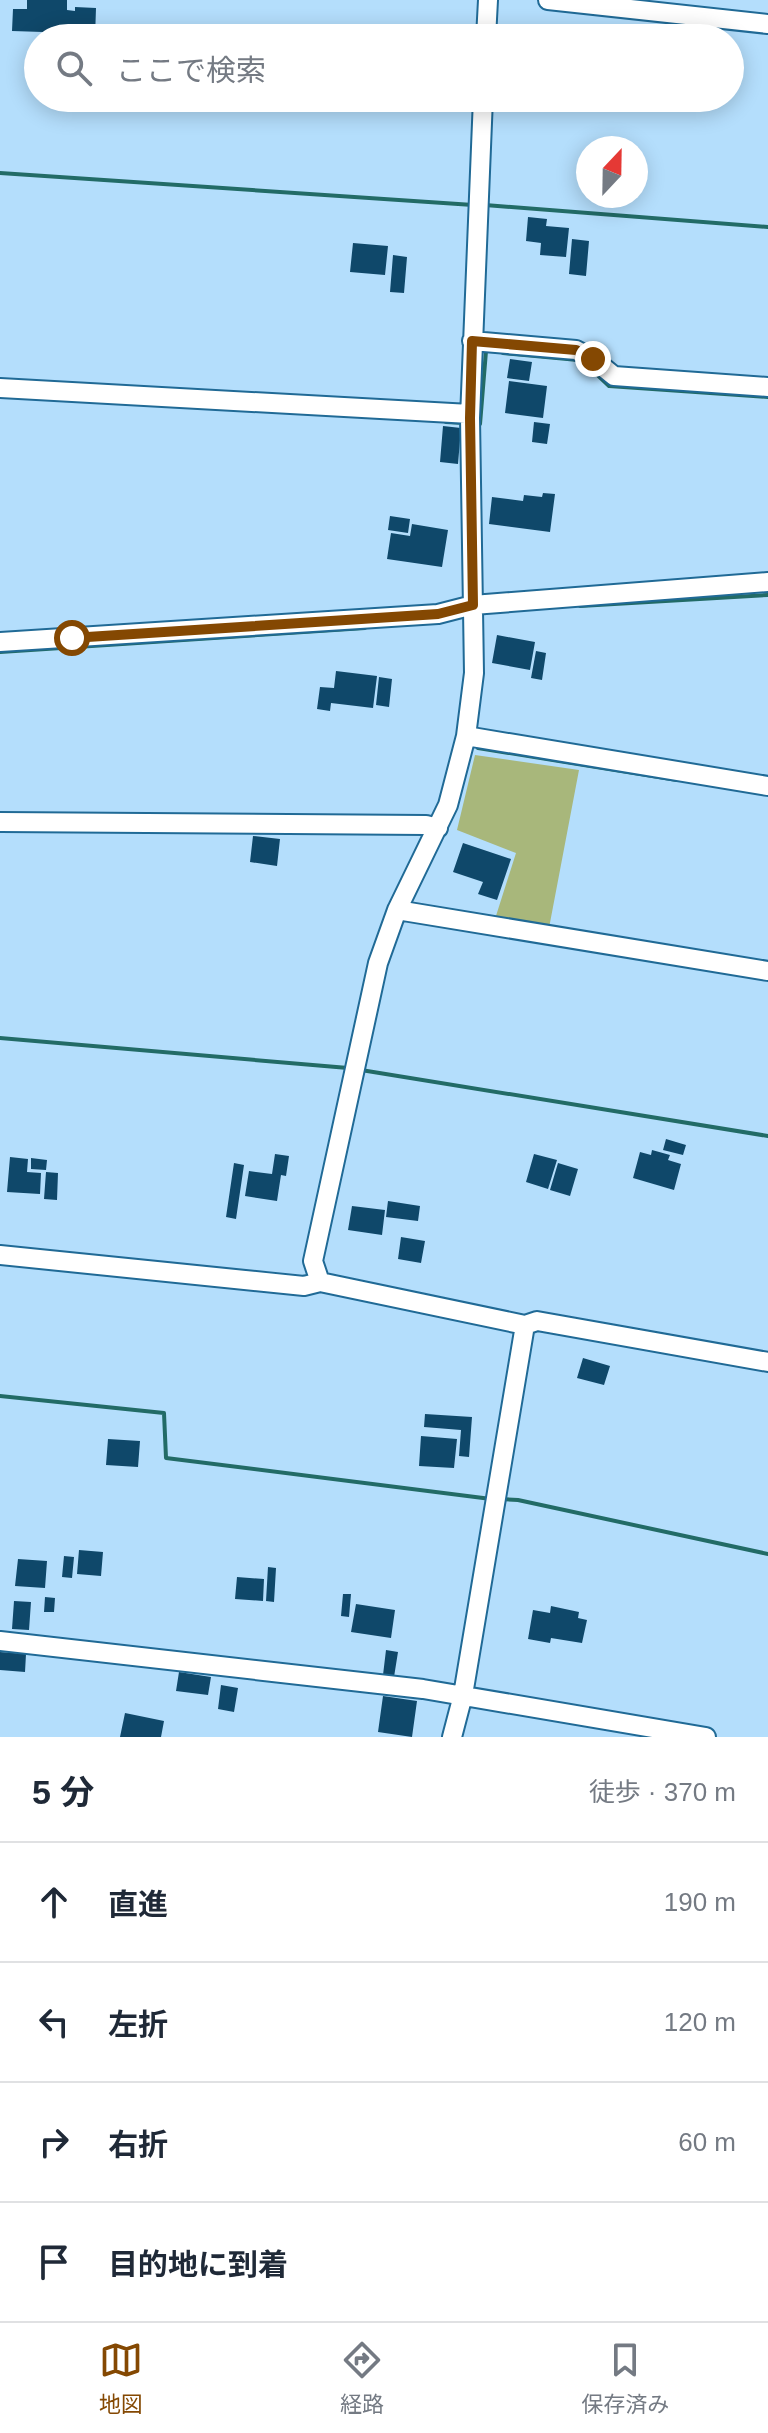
<!DOCTYPE html>
<html lang="ja">
<meta charset="utf-8">
<style>
:root{--surface:#fff;--page:#f6f6f7;--text:#1f2937;--muted:#747a83;--line:#e0e1e3;--accent:#844802}
body{margin:0;font-family:Helvetica,"Noto Sans JP",sans-serif;background:var(--page);color:var(--text)}
.compass{position:absolute;left:576px;top:136px;width:72px;height:72px;border-radius:50%;background:var(--surface);box-shadow:0 4px 20px #0003;rotate:22deg}
.stop{position:absolute;width:24px;height:24px;margin:-18px;border:6px solid #844802;border-radius:50%;background:#fff}
.stop.end{background:#844802;border-color:#fff;box-shadow:0 2px 8px #0008}
.list{margin:0;padding:0;list-style:none}
h2{display:flex;justify-content:space-between;align-items:center;height:104px;margin:0;padding:0 32px;font-size:34px}
h2 small{font-size:26px;font-weight:400;color:var(--muted)}
.list li{display:grid;grid-template-columns:52px 1fr auto;gap:24px;align-items:center;box-sizing:border-box;height:120px;padding:0 32px;border-top:2px solid var(--line)}
.list b{display:block;font-size:30px;white-space:nowrap}
.list em{font-size:26px;font-style:normal;color:var(--muted)}
.icon{flex:none;width:44px;height:44px;fill:none;stroke:currentColor;stroke-width:2;stroke-linecap:round;stroke-linejoin:round}
.map{position:relative;flex:none;width:768px;height:1737px;overflow:hidden}
.search{position:absolute;background:var(--surface);box-shadow:0 4px 20px #0003;left:24px;right:24px;top:24px;height:88px;display:flex;align-items:center;gap:20px;box-sizing:border-box;padding:0 28px;border-radius:44px;color:var(--muted);font-size:30px}
.sheet{height:584px;background:var(--surface)}
nav{display:flex;justify-content:space-around;align-items:center;box-sizing:border-box;height:112px;border-top:2px solid var(--line);background:var(--surface);font-size:22px;color:var(--muted)}
nav a{display:grid;justify-items:center;gap:4px}
nav .on{color:var(--accent)}
.map>svg:first-child{display:block}
.green{fill:#a8b77b}
.lines{fill:none;stroke-linecap:round;stroke-linejoin:round}
.stream{stroke:#226b66;stroke-width:4}
.building{fill:#0f486a}
.minor-casing{stroke:#206a96;stroke-width:22}
.minor{stroke:#fff;stroke-width:18}
.route{stroke:#844802;stroke-width:10}
</style>
<div class="map">
<svg width="768" height="1737" viewBox="0 0 768 1737">
<rect width="100%" height="100%" fill="#b4defc"/>
<path class="green" d="M475,755l104,15 -30,158 -54,-9 21,-66 -59,-23z"/>
<g class="lines">
<path class="stream" d="M0,173l473,32
M485,205l283,22
M503,353l75,7
M588,366l21,20 159,11
M446,422l19,1
M474,423l6,1 6,-73h4
M580,606l188,-11
M0,652l365,-24
M478,748l199,32
M0,1038l348,30
M361,1070l407,66
M0,1396l164,17 2,45 325,41
M500,1499l18,1 250,54"/>
</g>
<path class="building" d="M27,0h40v10l8,1v-4l21,1 -1,30h-22l1,-5 -62,-2 1,-22h14z
M626,25l32,3 -1,10h-32z
M415,27h12l-2,11h-11z
M528,217l19,2 -1,7 23,2 -3,29 -26,-2 1,-12 -15,-2z
M572,239l17,2 -3,35 -17,-2z
M353,243l35,3 -3,29 -35,-3z
M393,255l14,2 -3,36 -14,-1z
M510,359l22,3 -3,19 -22,-3z
M509,381l38,5 -4,32 -38,-5z
M534,422l16,2 -3,20 -15,-2z
M443,426l18,2 -3,36 -18,-2z
M543,493l12,1 -5,38 -61,-8 3,-27 31,4 1,-6 18,2z
M390,516l20,3 -2,14 -20,-3z
M412,524l36,6 -6,37 -55,-8 4,-26 19,3z
M497,635l38,7 -5,28 -38,-7z
M536,651l10,2 -4,27 -11,-2z
M336,671l41,5 -4,32 -42,-5 -1,8 -13,-2 3,-22 14,1z
M379,677l13,2 -3,28 -13,-2z
M253,836l27,3 -3,27 -27,-4z
M463,843l48,16 -14,41 -19,-6 5,-12 -30,-10z
M666,1139l20,6 -3,10 -20,-5z
M652,1150l18,5 -2,5 13,4 -7,26 -41,-12 7,-26 11,3z
M275,1154l14,2 -3,20 -5,-1 -4,26 -32,-5 4,-25 23,3z
M534,1154l23,6 -9,29 -22,-7z
M10,1157l18,2 -1,13 14,1 -1,21 -33,-2z
M31,1158l16,2 -1,10 -15,-1z
M234,1163l10,2 -8,54 -10,-2z
M558,1163l20,6 -8,27 -20,-6z
M46,1172l12,1 -1,27 -13,-1z
M388,1201l32,5 -2,15 -32,-4z
M352,1206l33,4 -3,25 -34,-5z
M401,1237l24,4 -4,22 -23,-4z
M583,1358l27,8 -6,19 -27,-7z
M425,1414l47,3 -3,40 -10,-1 2,-26 -37,-3z
M421,1436l36,3 -3,29 -35,-2z
M108,1439l32,2 -2,26 -32,-2z
M79,1550l24,2 -2,24 -24,-2z
M64,1556l10,1 -2,21 -10,-1z
M18,1559l29,2 -2,27 -30,-2z
M268,1567l8,1 -2,34 -8,-1z
M237,1577l27,2 -1,22 -28,-2z
M343,1594h8l-2,23 -8,-1z
M45,1597l10,1 -1,14h-10z
M14,1601l17,1 -2,28 -17,-1z
M356,1604l39,6 -4,28 -40,-6z
M551,1606l28,6 -1,6 9,2 -5,23 -31,-5 -1,5 -22,-4 5,-29 17,3z
M386,1650l12,2 -4,25 -11,-2z
M0,1652l26,2 -1,18 -25,-2z
M179,1672l32,5 -3,18 -32,-4z
M221,1685l17,3 -4,24 -16,-3z
M383,1696l34,5 -5,36 -34,-5z
M125,1713l39,8 -3,16h-41z"/>
<g class="lines">
<g class="minor-casing">
<path id="minor" d="M548,0l220,24
M486,38l2,-38
M472,341l104,9 17,9 21,17 154,11
M0,388l470,26
M0,642l438,-28 35,-9 295,-23
M466,736l302,50
M0,822l426,3 12,3
M397,910l371,61
M0,1255l304,31 16,-4
M525,1325l12,-4 231,41
M0,1641l423,48 283,48
M452,1737l11,-42 62,-370 -205,-43 -7,-21 65,-298 19,-53 51,-105 18,-69 8,-63 -4,-255 13,-320"/>
</g>
<use href="#minor" class="minor"/>
</g>
<g class="lines">
<path class="route" d="M72,638l366,-24 35,-9 -3,-187 2,-77 104,9 17,9"/>
</g>
</svg>
<svg class="compass" viewBox="-18 -18 36 36"><path d="M0-13l5 13h-10z" fill="#e53935"/><path d="M0 13l5-13h-10z" fill="#747a83"/></svg>
<div class="stop" style="left:72px;top:638px"></div>
<div class="stop end" style="left:593px;top:359px"></div>
<div class="search"><svg class="icon" aria-label="search" viewBox="0 0 24 24"><circle cx="10" cy="10" r="6"/><path d="M15 15l6 6"/></svg>ここで検索</div>
</div>
<section class="sheet">
<h2>5 分<small>徒歩 · 370 m</small></h2>
<ul class="list">
<li><svg class="icon" aria-label="ahead" viewBox="0 0 24 24"><path d="M12 20V5M6 11l6-6 6 6"/></svg><div><b>直進</b></div><em>190 m</em></li>
<li><svg class="icon" aria-label="left" viewBox="0 0 24 24"><path d="M17 20v-9H6M10 6l-5 5 5 5"/></svg><div><b>左折</b></div><em>120 m</em></li>
<li><svg class="icon" aria-label="right" viewBox="0 0 24 24"><path d="M7 20v-9h11M14 6l5 5-5 5"/></svg><div><b>右折</b></div><em>60 m</em></li>
<li><svg class="icon" aria-label="arrive" viewBox="0 0 24 24"><path d="M6 21V4h12l-3 4 3 4H6"/></svg><div><b>目的地に到着</b></div></li>
</ul>
</section>
<nav>
<a class="on"><svg class="icon" aria-label="map" viewBox="0 0 24 24"><path d="M3 6l6-2 6 2 6-2v14l-6 2-6-2-6 2zM9 4v14M15 6v14"/></svg>地図</a>
<a><svg class="icon" aria-label="directions" viewBox="0 0 24 24"><path d="M12 3l9 9-9 9-9-9zM9 14v-3h6M13 9l2 2-2 2"/></svg>経路</a>
<a><svg class="icon" aria-label="saved" viewBox="0 0 24 24"><path d="M7 4h10v16l-5-4-5 4z"/></svg>保存済み</a>
</nav>
